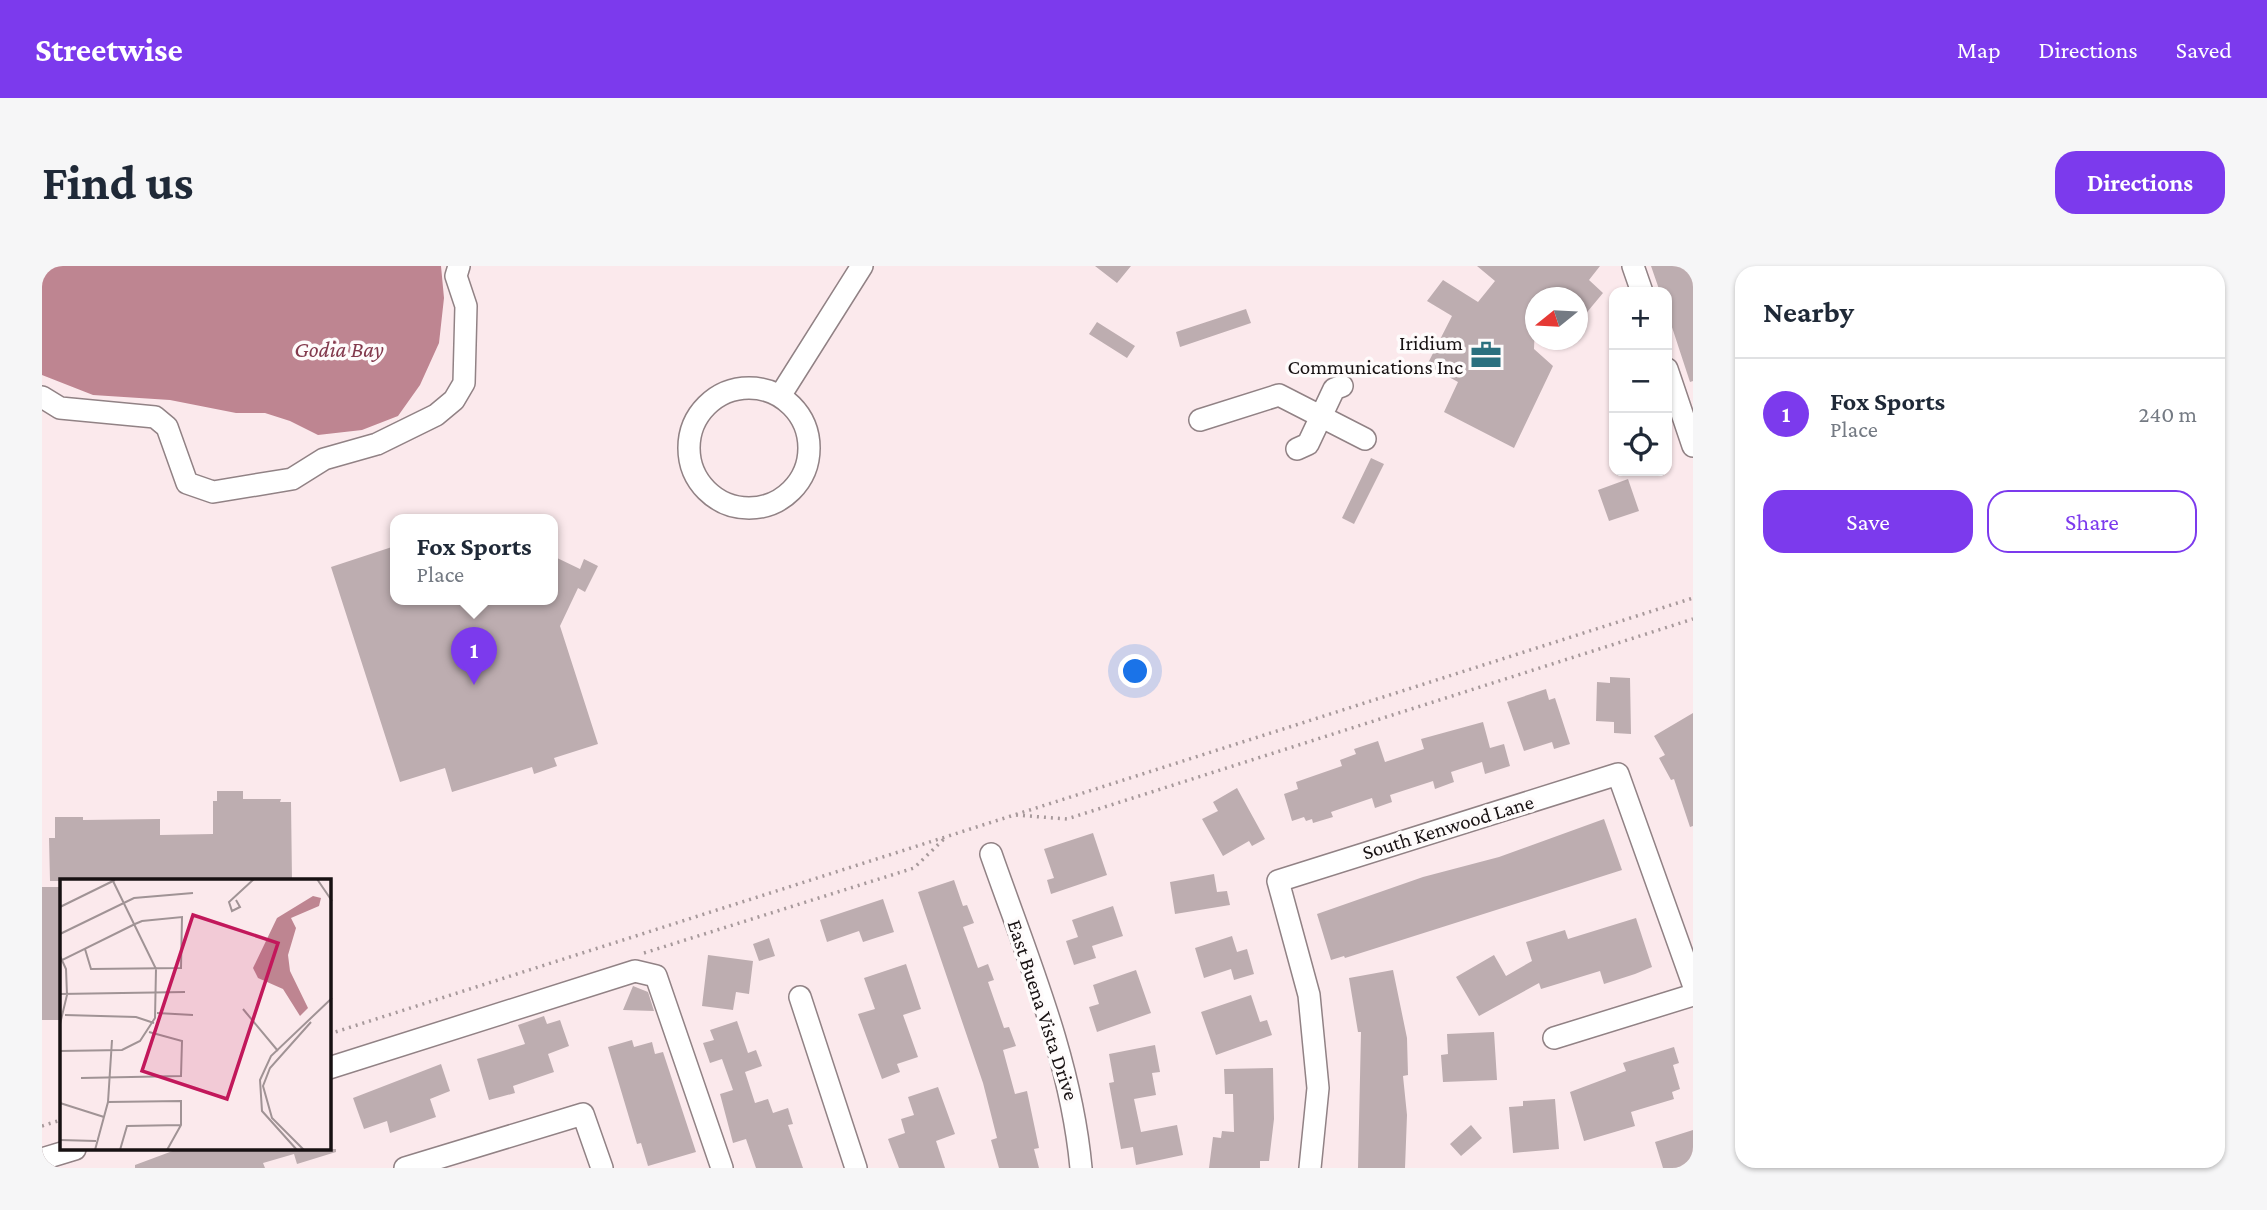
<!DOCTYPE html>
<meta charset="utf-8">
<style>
:root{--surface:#fff;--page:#f6f6f7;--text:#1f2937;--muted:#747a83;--line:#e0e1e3;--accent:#7c3aed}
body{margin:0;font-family:"Crimson Pro",serif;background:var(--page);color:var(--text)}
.controls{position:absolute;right:21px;top:21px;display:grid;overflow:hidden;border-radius:14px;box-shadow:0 2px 5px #0004}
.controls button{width:63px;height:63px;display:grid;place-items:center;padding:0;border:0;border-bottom:2px solid var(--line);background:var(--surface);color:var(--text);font:35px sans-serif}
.compass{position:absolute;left:1483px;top:21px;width:63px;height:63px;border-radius:50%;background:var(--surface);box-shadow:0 2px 5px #0004;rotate:252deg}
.you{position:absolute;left:1094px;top:406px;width:24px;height:24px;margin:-18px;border:5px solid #fff;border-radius:50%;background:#1a73e8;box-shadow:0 0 0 10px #1a73e833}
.badge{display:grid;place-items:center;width:46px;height:46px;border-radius:50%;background:var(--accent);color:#fff;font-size:23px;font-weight:700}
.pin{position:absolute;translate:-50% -58px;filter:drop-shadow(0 2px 4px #0008)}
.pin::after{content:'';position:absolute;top:37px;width:24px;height:21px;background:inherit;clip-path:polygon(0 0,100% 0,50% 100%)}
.popup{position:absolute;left:348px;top:248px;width:168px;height:91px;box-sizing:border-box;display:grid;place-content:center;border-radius:14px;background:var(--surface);filter:drop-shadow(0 2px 5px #0005);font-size:23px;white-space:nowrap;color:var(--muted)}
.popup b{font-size:26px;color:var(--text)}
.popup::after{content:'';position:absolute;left:50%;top:100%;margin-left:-14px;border:14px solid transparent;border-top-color:var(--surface)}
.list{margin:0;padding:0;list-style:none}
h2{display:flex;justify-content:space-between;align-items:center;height:91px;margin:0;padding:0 28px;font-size:30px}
h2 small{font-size:23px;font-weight:400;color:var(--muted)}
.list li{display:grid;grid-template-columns:46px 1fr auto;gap:21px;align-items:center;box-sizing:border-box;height:112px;padding:0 28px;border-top:2px solid var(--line)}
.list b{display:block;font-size:26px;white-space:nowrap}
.list p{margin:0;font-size:23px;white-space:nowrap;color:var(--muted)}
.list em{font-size:23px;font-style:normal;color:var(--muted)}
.actions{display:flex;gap:14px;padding:21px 28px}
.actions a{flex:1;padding:16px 0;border:2px solid var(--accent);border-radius:21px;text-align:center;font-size:24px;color:var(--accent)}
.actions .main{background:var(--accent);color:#fff}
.icon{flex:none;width:38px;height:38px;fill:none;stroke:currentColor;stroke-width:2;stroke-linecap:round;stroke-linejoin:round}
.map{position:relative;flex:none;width:1651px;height:902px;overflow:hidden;border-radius:21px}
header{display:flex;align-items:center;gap:42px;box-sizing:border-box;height:98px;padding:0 35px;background:var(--accent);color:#fff}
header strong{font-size:33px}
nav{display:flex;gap:38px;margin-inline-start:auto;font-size:24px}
.intro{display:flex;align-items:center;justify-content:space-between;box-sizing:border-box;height:168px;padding:0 42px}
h1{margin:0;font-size:49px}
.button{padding:18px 32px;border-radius:21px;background:var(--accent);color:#fff;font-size:24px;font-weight:700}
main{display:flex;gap:42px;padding:0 42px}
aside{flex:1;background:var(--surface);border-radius:21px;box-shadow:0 2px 5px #0004}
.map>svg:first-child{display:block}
.water{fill:#be8591}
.building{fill:#bdadb0}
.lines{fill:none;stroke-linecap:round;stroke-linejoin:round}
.minor-casing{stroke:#918285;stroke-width:24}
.path{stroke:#a7999b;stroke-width:3.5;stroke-dasharray:2 5;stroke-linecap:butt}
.minor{stroke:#fff;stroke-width:21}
.labels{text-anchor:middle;stroke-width:7;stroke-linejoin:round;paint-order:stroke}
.poi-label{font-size:21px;fill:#171112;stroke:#fefbfb;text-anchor:end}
.street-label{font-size:21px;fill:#171112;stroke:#fefbfb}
.water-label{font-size:23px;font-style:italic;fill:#833a4d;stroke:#fefbfb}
.inset-road{fill:none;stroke:#a09395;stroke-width:2}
.view{fill:#c2185b;fill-opacity:0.15;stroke:#c2185b;stroke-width:3.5}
.inset-edge{fill:none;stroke:#171112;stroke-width:3.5}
</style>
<header>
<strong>Streetwise</strong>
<nav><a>Map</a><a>Directions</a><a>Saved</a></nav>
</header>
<div class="intro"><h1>Find us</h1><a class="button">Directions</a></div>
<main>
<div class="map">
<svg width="1651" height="902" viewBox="0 0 1651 902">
<rect width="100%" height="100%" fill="#fbe9ec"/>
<path class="water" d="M0,0h399l3,32 -5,45 -19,42 -22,31 -36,14 -44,5 -28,-14 -25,-8h-29l-66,-13 -77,-5 -51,-20z"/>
<path class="building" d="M1053,0h36l-14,17z
M1435,0h123l-11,14 14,13 -25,30v-26l-42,1 -2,51 19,17 -39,82 -70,-36 14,-30 -31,-17 25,-49 -25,-15 16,-21 35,22 17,-21z
M1609,0h42v115l-3,1 -23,-70v-20h-7z
M1204,43l5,14 -71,24 -4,-15z
M1055,56l38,24 -8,12 -38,-24z
M1329,192l13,6 -30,60 -12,-6z
M1586,213l11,32 -30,10 -11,-31z
M353,280v53h158v-43l27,13 4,-10 14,7 -13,26 -7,-4 -18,38 38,118 -44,14 3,8 -23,8 -2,-7 -80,25 -7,-24 -45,14 -69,-215z
M1568,411l20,1 1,56 -17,-1v-11l-18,-1 1,-39 13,1z
M1504,423l3,11 6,-2 15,46 -16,5 -2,-7 -28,9 -17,-49z
M1651,447v113l-3,1 -16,-48 -3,1 -12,-22 6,-3 -11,-19z
M1441,456l7,26 14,-4 6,22 -25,8 -3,-12 -31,10 3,10 -19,7 -2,-8 -43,14 2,7 -17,6 -3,-10 -41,14 2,5 -20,6 -1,-4 -6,2 -2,-4 -12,4 -8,-27 14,-5 -2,-7 46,-16 -2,-6 16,-6 -2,-5 24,-8 7,21 39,-13 -3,-10z
M1195,522l28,51 -13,7 -3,-5 -26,15 -21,-37 16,-8 -5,-9z
M175,525h26v8h38l-1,3h11l1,79h-242l-1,-43h6v-21h28v3l77,-1v16l53,-1v-33h4z
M1562,553l18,51 -277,88 -1,-2 -13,4 -14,-46 106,-37 76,-20z
M1051,567l14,42 -56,19 -4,-14 7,-2 -10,-29z
M1172,608l3,18 10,-1 3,14 -55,9 -5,-32z
M912,614l9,26 4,-1 7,18 -11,4 15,41 10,-4 6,16 -6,2 16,46 5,-1 7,19 -13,4 12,44 12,-3 12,57 -5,1 5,19h-40l-8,-28 6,-2 -14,-55 -65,-191z
M0,621h19v133h-19z
M841,633l11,33 -31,10 -4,-11 -32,11 -7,-22z
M1071,640l10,30 -31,10 4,12 -22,7 -8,-24 12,-4 -6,-17z
M1594,652l16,49 -17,7 -31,10 -4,-13 -59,18 -2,-6 -60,33 -23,-39 38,-22 12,21 26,-15 -6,-19 39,-12 3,9z
M1190,670l5,16 10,-3 7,25 -20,6 -3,-11 -27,9 -9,-30z
M727,672l6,18 -16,5 -6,-17z
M666,689l45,6 -4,33 -13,-2 -3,18 -31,-4z
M864,698l15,45 -18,6 15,42 -21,7 3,8 -18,7 -24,-65 17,-5 -11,-31z
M1094,704l15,43 -54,19 -8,-25 10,-3 -6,-19z
M1351,704l14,68 1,37 -5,1 4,39 -2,53h-47l3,-136h-3l-9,-54z
M591,720l15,6 6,19 -31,-1z
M1209,729l9,27 7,-2 5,15 -56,20 -15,-43z
M502,750l3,8 13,-4 9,26 -21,8 6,18 -41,14 2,7 -26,7 -12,-41 48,-15 -7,-19z
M695,755l11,32 8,-3 6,16 -17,6 10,31 13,-4 5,14 15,-5 5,16 -5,1 15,43h-47l-10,-29 -13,4 -13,-49 13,-4 -11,-31 -12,4 -7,-20 11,-3 -4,-10z
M1452,766l3,48 -54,2 -2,-27 7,-1 -1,-20z
M590,774l2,7 18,-5 3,12 8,-2 33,100 -48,14 -7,-23 -4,1 -29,-97z
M1113,779l5,27 -8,1 4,22 -22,4 7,33 36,-7 6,30 -47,10 -3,-18 -12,2 -12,-66 5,-1 -5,-28z
M1632,781l5,16 -6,2 7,24 -8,3 2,7 -43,13 4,14 -51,15 -14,-49 56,-21 -3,-8z
M399,798l9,27 -20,8 6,18 -46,16 -3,-12 -23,8 -11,-31z
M1231,802l1,51 -5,42h-9v7h-51l4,-31 8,1 1,-7 12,1 -1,-38h-8l-1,-25z
M896,821l17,47 -19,7 9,27h-46l-11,-29 17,-6 -4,-14 13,-4 -6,-18z
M1513,833l4,50 -46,4 -4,-46 14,-1v-5z
M1429,859l11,13 -21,18 -11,-12z
M1651,864v38h-30l-8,-26z
M136,883h158v3l-39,12 -3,-10 -31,9 2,5h-130v-3z"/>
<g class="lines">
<g class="minor-casing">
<path id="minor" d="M1591,0l9,26
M1625,103l26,77
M647 182a60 60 0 1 1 120 0a60 60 0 1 1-120 0Z
M738,130l82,-130
M0,131l18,11 95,9 12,10 20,56 26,9 79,-13 32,-20 53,-15 59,-29 18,-15 10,-17 2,-77 -10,-30 3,-10
M1158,154l79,-25 86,44
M1255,183l11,-5 26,-55 8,-3
M949,588c36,103 80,205 90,314
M758,731l56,171
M1512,772l139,-43
M287,802l306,-97 21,5 66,192
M0,893l33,-10
M363,902l178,-54 19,54
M1268,902l8,-80 -9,-93 -31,-114 340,-107 75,210"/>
</g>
<path class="path" d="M974,549l51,4 626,-200
M602,687l270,-85 33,-32
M287,768l1364,-436
M0,860l19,-6"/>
<use href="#minor" class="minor"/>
</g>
<defs>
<g id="office-bare" transform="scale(2.415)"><path d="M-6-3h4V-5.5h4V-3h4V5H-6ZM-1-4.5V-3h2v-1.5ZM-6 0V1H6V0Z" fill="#2b707f" stroke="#fefbfb" stroke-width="2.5" paint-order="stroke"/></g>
</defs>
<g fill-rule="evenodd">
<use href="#office-bare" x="1444" y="89"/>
</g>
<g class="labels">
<g class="poi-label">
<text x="1421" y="84">Iridium<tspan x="1421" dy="24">Communications Inc</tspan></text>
</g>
<g class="street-label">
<text transform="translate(1406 561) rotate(-17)" y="7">South Kenwood Lane</text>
<text transform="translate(1001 744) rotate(72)" y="7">East Buena Vista Drive</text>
</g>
<g class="water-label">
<text x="297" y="91">Godia Bay</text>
</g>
</g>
<g transform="translate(18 613)">
<rect width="271" height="271" fill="#fbe9ec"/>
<path d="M253,17l8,2 -2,8 -28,12 5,10 -8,27 2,16 18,37 -8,8 -17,-27 -25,-11 -5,-10 24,-50z" fill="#be8591"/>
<path class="inset-road" d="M257,0l15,22M176,21l4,7 -8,4 -3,-9 25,-23M0,28l55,-27M0,55l74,-36 59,-5M0,77l6,13 1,26 -7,29M0,83l2,-2 73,-36 7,-3 40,-4 -1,51 -90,1 -6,-20M0,115l125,-2M183,130l35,42M97,134l36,2M5,136l71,2 18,6M0,172l62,-1 18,-9 15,-23 1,-49 -44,-90M21,199l100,-2 1,-35 -33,-9M48,223l73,-1v24l-14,25M0,224l44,14M0,261l36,1M35,271l13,-48 4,-62M60,271l7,-24 54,-1M237,271l-35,-39 -2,-31 11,-24 61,-58M244,271l-32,-32 -9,-32 7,-18 41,-46"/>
<path class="view" d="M133,36l85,28 -51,156 -85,-28z"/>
<rect width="271" height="271" class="inset-edge"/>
</g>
</svg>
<div class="controls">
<button>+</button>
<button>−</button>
<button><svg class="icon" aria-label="locate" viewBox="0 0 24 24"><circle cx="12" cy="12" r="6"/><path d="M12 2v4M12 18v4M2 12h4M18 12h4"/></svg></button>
</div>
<svg class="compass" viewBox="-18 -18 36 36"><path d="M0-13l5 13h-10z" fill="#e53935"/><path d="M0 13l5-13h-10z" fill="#747a83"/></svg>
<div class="you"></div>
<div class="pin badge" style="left:432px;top:419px">1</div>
<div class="popup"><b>Fox Sports</b>Place</div>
</div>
<aside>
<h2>Nearby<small></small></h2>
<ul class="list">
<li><span class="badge">1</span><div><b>Fox Sports</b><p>Place</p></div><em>240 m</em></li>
</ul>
<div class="actions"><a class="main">Save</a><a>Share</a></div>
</aside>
</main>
